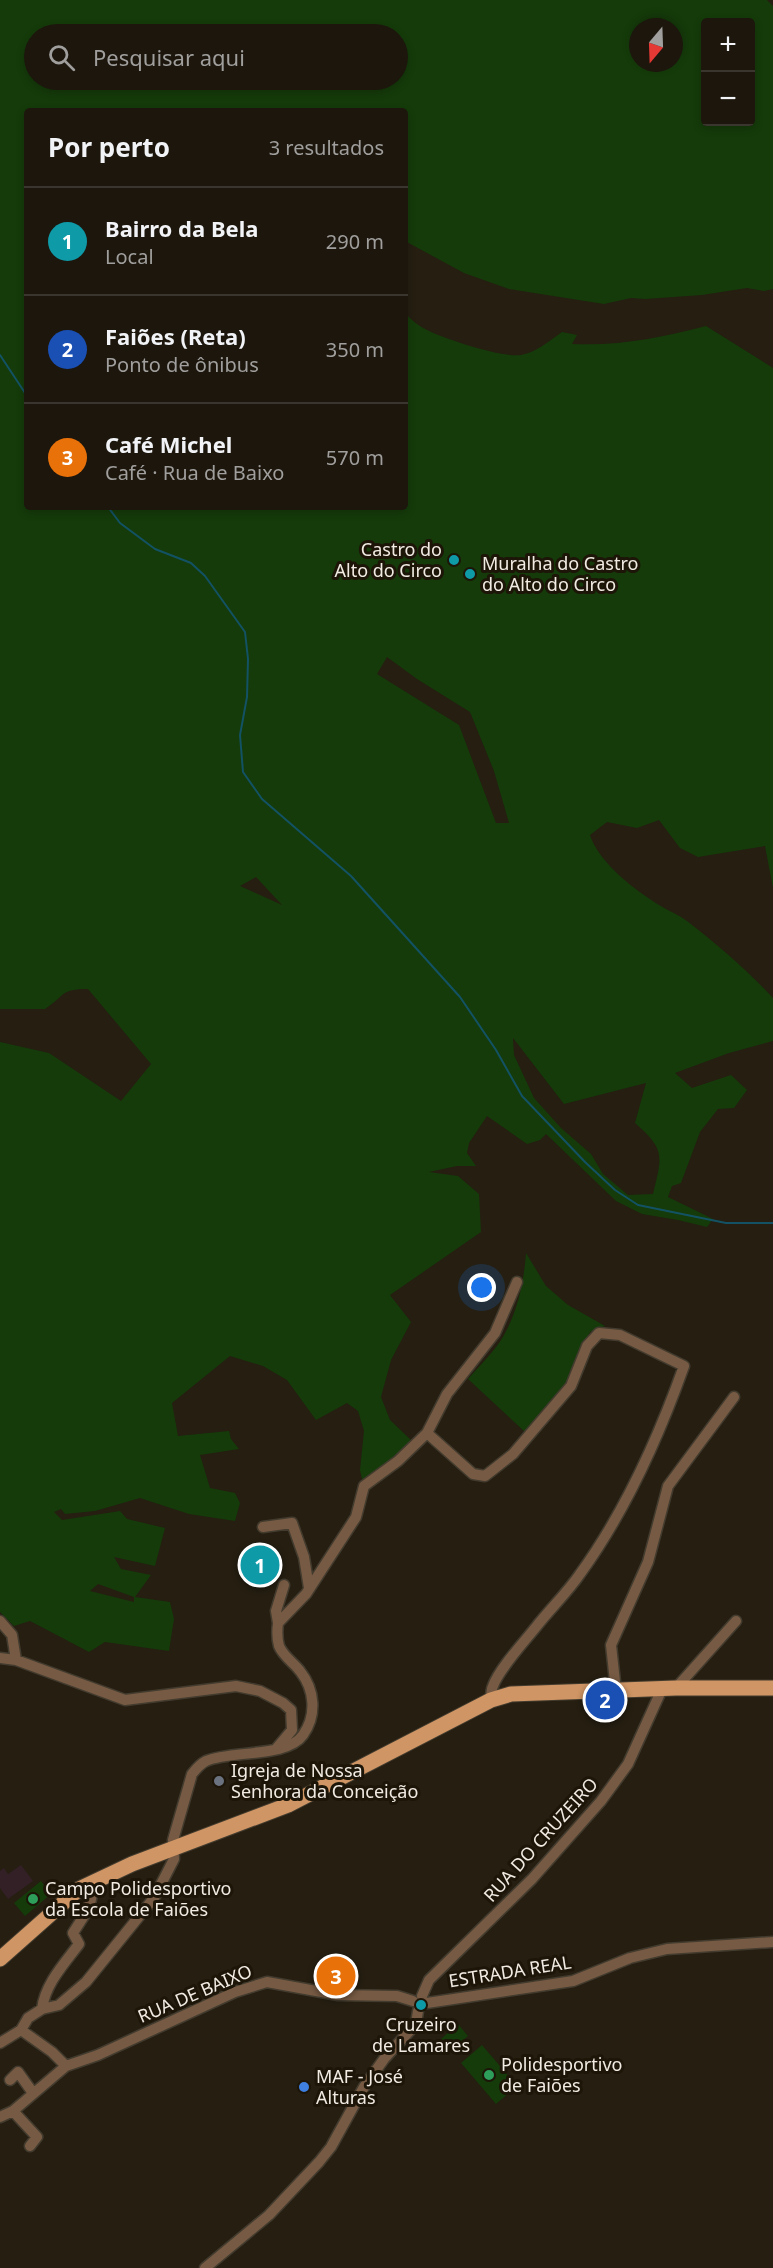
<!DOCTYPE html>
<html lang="pt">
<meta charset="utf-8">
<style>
:root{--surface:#1c160d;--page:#29231b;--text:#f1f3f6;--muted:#a09f9d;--line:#3a352e;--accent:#0f766e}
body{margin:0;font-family:"Noto Sans",sans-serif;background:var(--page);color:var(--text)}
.controls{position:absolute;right:18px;top:18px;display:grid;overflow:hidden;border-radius:6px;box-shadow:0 3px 9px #0003}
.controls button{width:54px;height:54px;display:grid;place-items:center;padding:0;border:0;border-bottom:2px solid var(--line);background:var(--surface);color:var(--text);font:30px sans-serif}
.compass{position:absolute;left:629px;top:18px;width:54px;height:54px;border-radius:50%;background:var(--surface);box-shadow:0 3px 9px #0003;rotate:199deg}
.you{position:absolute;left:482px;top:1288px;width:21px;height:21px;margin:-15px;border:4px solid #fff;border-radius:50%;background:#1a73e8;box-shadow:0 0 0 9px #1a73e833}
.badge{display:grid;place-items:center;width:39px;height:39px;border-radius:50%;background:var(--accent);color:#fff;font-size:20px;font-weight:700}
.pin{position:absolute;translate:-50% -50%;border:3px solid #fff;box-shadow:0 2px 6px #0006}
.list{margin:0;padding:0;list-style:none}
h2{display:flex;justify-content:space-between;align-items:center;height:78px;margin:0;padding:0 24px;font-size:26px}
h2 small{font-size:20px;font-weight:400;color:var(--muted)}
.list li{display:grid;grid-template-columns:39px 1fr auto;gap:18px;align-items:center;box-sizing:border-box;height:108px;padding:0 24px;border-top:2px solid var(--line)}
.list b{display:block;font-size:22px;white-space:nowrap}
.list p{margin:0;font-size:20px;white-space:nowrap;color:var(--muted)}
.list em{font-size:20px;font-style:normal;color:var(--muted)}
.icon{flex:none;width:33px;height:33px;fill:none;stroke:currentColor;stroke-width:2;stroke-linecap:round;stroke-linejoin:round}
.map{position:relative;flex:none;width:773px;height:2268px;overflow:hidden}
.search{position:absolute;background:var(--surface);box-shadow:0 3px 9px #0003;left:24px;top:24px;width:384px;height:66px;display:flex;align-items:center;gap:15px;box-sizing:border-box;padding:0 21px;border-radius:33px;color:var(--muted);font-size:22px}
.panel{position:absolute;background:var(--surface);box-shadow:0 3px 9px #0003;left:24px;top:108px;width:384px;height:402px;border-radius:6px}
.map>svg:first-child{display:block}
.education{fill:#322026}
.green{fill:#153b0a;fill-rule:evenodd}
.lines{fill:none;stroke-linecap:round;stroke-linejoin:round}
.stream{stroke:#135264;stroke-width:2}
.minor-casing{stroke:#423b2e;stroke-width:13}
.primary-casing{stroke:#423b2e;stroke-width:17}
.minor{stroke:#765a43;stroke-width:10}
.primary{stroke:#cf9564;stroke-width:15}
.culture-dot{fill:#0f9aa8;stroke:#1c1508;stroke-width:2}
.worship-dot{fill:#6b7280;stroke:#1c1508;stroke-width:2}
.leisure-dot{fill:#2e9e5b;stroke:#1c1508;stroke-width:2}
.shop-dot{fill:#3f7fe0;stroke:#1c1508;stroke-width:2}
.labels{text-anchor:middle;stroke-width:6;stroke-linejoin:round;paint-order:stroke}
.poi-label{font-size:18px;fill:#f1ebe3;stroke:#1c1508;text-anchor:start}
.street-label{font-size:18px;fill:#f1ebe3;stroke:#1c1508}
</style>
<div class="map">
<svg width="773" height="2268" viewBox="0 0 773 2268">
<rect width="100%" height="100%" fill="#251e11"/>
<path class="education" d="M21,1865l12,16 -25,18 -8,-11v-17l4,-3 4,6z"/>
<path class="green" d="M0,0h767l6,6v283l-9,2 -17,-3 -45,7 -57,4 -14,-1 -27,6 -95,-15 -45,-16 -59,-32v-130h-378v396h378v-194c6,7 14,13 22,17 18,9 75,28 94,25 16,-3 28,-14 41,-23l15,3 -5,9c50,2 86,-6 134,-18l67,42v520l-8,-42 -67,11 -18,-9 -21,-28 -22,8 -30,-6 -17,13c9,28 45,55 69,70 10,6 20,10 28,16 30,23 60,49 86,77v43l-44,12 -54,20 17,15 39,-13 16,15 -13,18 -16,1 -18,23 -19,51 -9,3 -4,11 45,22 -6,8 -29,-7 -36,-6 -26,-13 -70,-67 -6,6 -13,4 -40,-28 -18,27 -2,10 9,13h-19l-28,6 29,4 21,18 2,38 -91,63 21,27 -20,38 -10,37 9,23 22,21 -49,42 -3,-13 4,-39 -6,-20 -11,-8 -31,17 -29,-40 -24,-14 -33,-10 -58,47 6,33 51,-5 2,8 8,10 -39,6 10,33 25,5 5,10 -5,18 -46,-7 -49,-16 -45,13 -30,3 -4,-5 -7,3 8,8 58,-9 7,8 38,9 -10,38 -41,-9 7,12 30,6 -16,22 35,5 4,17 -5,32 -64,-9 -16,10 -59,-31 -16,5 -14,-14v-570l49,11 72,48 30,-37 -63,-75c-28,0 -22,6 -43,20h-45zM706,22h44v100h-44zM638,27h36v36h-36zM34,34h364v46h-364zM387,657l30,22 53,33 24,59 15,52h-13l-37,-98 -82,-51zM256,877l26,28 -42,-19zM513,1038l51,66 82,-21 -11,40c31,27 27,33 18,71l-25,1 -25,-21 -12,-20 -30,-26 -27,-30 -20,-43zM98,1584l36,13v5l-44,-11z
M526,1253l20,33 22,19 37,21 -15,6 -20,39 -4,14 -41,47 -57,-53c12,-14 27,-28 36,-44 14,-25 20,-54 22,-82z
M41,1881l10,13 -26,22 -11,-13z
M458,2024l10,12 -17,15 -10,-12z
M482,2045l35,41 -21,18 -35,-41z"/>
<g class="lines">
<path class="stream" d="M0,355l27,41
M108,507l12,16 35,26 36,14 14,13 40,56 3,27 -1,38 -7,38 3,37 19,27 89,77 109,121 36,53 26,46 63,66 30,28 23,15 88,18h47"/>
<g class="minor-casing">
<path id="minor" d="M427,1433l20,-39 48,-61 22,-51
M263,1527l29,-4 12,34 5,31
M0,1621l12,14 4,25 109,40 111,-14 24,5 23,12 8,7 1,20 -16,19
M278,1623l-2,-12 8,-26
M0,1658l16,2
M676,1688l60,-67
M616,1691l-5,-46 37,-83 20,-76 66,-89
M422,1996l7,-16 103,-101 69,-78 27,-37 34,-75
M427,2003l146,-22 57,-23 37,-9 106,-7
M42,2009c3,-25 22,-45 37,-65l-6,-11 16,-25 6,-26
M21,2030l31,22 14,14
M0,2043l21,-13 7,-12 14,-9 17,-4 27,-23 68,-84 20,-39 -1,-19 19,-66c4,-5 8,-10 14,-13 25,-11 81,-3 97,-26 14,-20 12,-45 -3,-64 -6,-8 -17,-15 -21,-25 -2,-7 -2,-15 -1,-23l28,-29 50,-77 8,-31 34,-25 29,-28 46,41 12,2 28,-22 58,-68 16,-40 12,-13 21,2 64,31c-26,73 -59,146 -104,208 -13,19 -30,35 -44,53 -12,15 -37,42 -43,59 -2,4 -2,9 -2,14
M10,2080l8,-8 15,21
M13,2111l24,26 -7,9
M0,2117l13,-6 53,-45 32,-11 137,-63 32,-10 71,13 59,1 16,5
M205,2268l64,-53 50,-53 12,-15 33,-60 20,-28 32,-35 2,-13"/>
</g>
<g class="primary-casing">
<path id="primary" d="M0,1959l79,-70 53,-25 156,-59 203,-105 20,-6 165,-6h97"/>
</g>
<use href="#minor" class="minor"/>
<use href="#primary" class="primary"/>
</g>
<g class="culture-dot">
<circle cx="454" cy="560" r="6"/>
<circle cx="470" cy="574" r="6"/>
<circle cx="421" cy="2005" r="6"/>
</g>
<circle class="worship-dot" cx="219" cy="1781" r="6"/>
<g class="leisure-dot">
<circle cx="33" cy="1899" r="6"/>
<circle cx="489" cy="2075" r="6"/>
</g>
<circle class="shop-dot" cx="304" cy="2087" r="6"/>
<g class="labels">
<g class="poi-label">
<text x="442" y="556" text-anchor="end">Castro do<tspan x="442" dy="21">Alto do Circo</tspan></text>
<text x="482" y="570">Muralha do Castro<tspan x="482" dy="21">do Alto do Circo</tspan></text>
<text x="231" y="1777">Igreja de Nossa<tspan x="231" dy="21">Senhora da Conceição</tspan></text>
<text x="45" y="1895">Campo Polidesportivo<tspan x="45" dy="21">da Escola de Faiões</tspan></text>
<text x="421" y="2031" text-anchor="middle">Cruzeiro<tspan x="421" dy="21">de Lamares</tspan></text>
<text x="501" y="2071">Polidesportivo<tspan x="501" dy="21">de Faiões</tspan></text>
<text x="316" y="2083">MAF - José<tspan x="316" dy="21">Alturas</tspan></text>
</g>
<g class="street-label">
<text transform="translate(541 1840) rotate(-48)" y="6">RUA DO CRUZEIRO</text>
<text transform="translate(510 1972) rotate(-9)" y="6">ESTRADA REAL</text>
<text transform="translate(195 1994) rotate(-23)" y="6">RUA DE BAIXO</text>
</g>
</g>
</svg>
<div class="controls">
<button>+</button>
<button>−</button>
</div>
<svg class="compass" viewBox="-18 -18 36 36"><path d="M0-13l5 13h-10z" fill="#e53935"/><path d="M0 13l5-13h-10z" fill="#a09f9d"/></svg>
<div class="you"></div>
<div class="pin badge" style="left:260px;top:1565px;background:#0f9aa8">1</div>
<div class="pin badge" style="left:605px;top:1700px;background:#1a4fb4">2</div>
<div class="pin badge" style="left:336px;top:1976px;background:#e8710a">3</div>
<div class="search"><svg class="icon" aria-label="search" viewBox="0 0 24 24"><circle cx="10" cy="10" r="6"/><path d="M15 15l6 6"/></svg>Pesquisar aqui</div>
<section class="panel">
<h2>Por perto<small>3 resultados</small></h2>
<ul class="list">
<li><span class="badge" style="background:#0f9aa8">1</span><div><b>Bairro da Bela</b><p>Local</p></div><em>290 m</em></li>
<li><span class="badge" style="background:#1a4fb4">2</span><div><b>Faiões (Reta)</b><p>Ponto de ônibus</p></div><em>350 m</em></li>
<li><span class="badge" style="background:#e8710a">3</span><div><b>Café Michel</b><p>Café · Rua de Baixo</p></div><em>570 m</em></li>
</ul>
</section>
</div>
